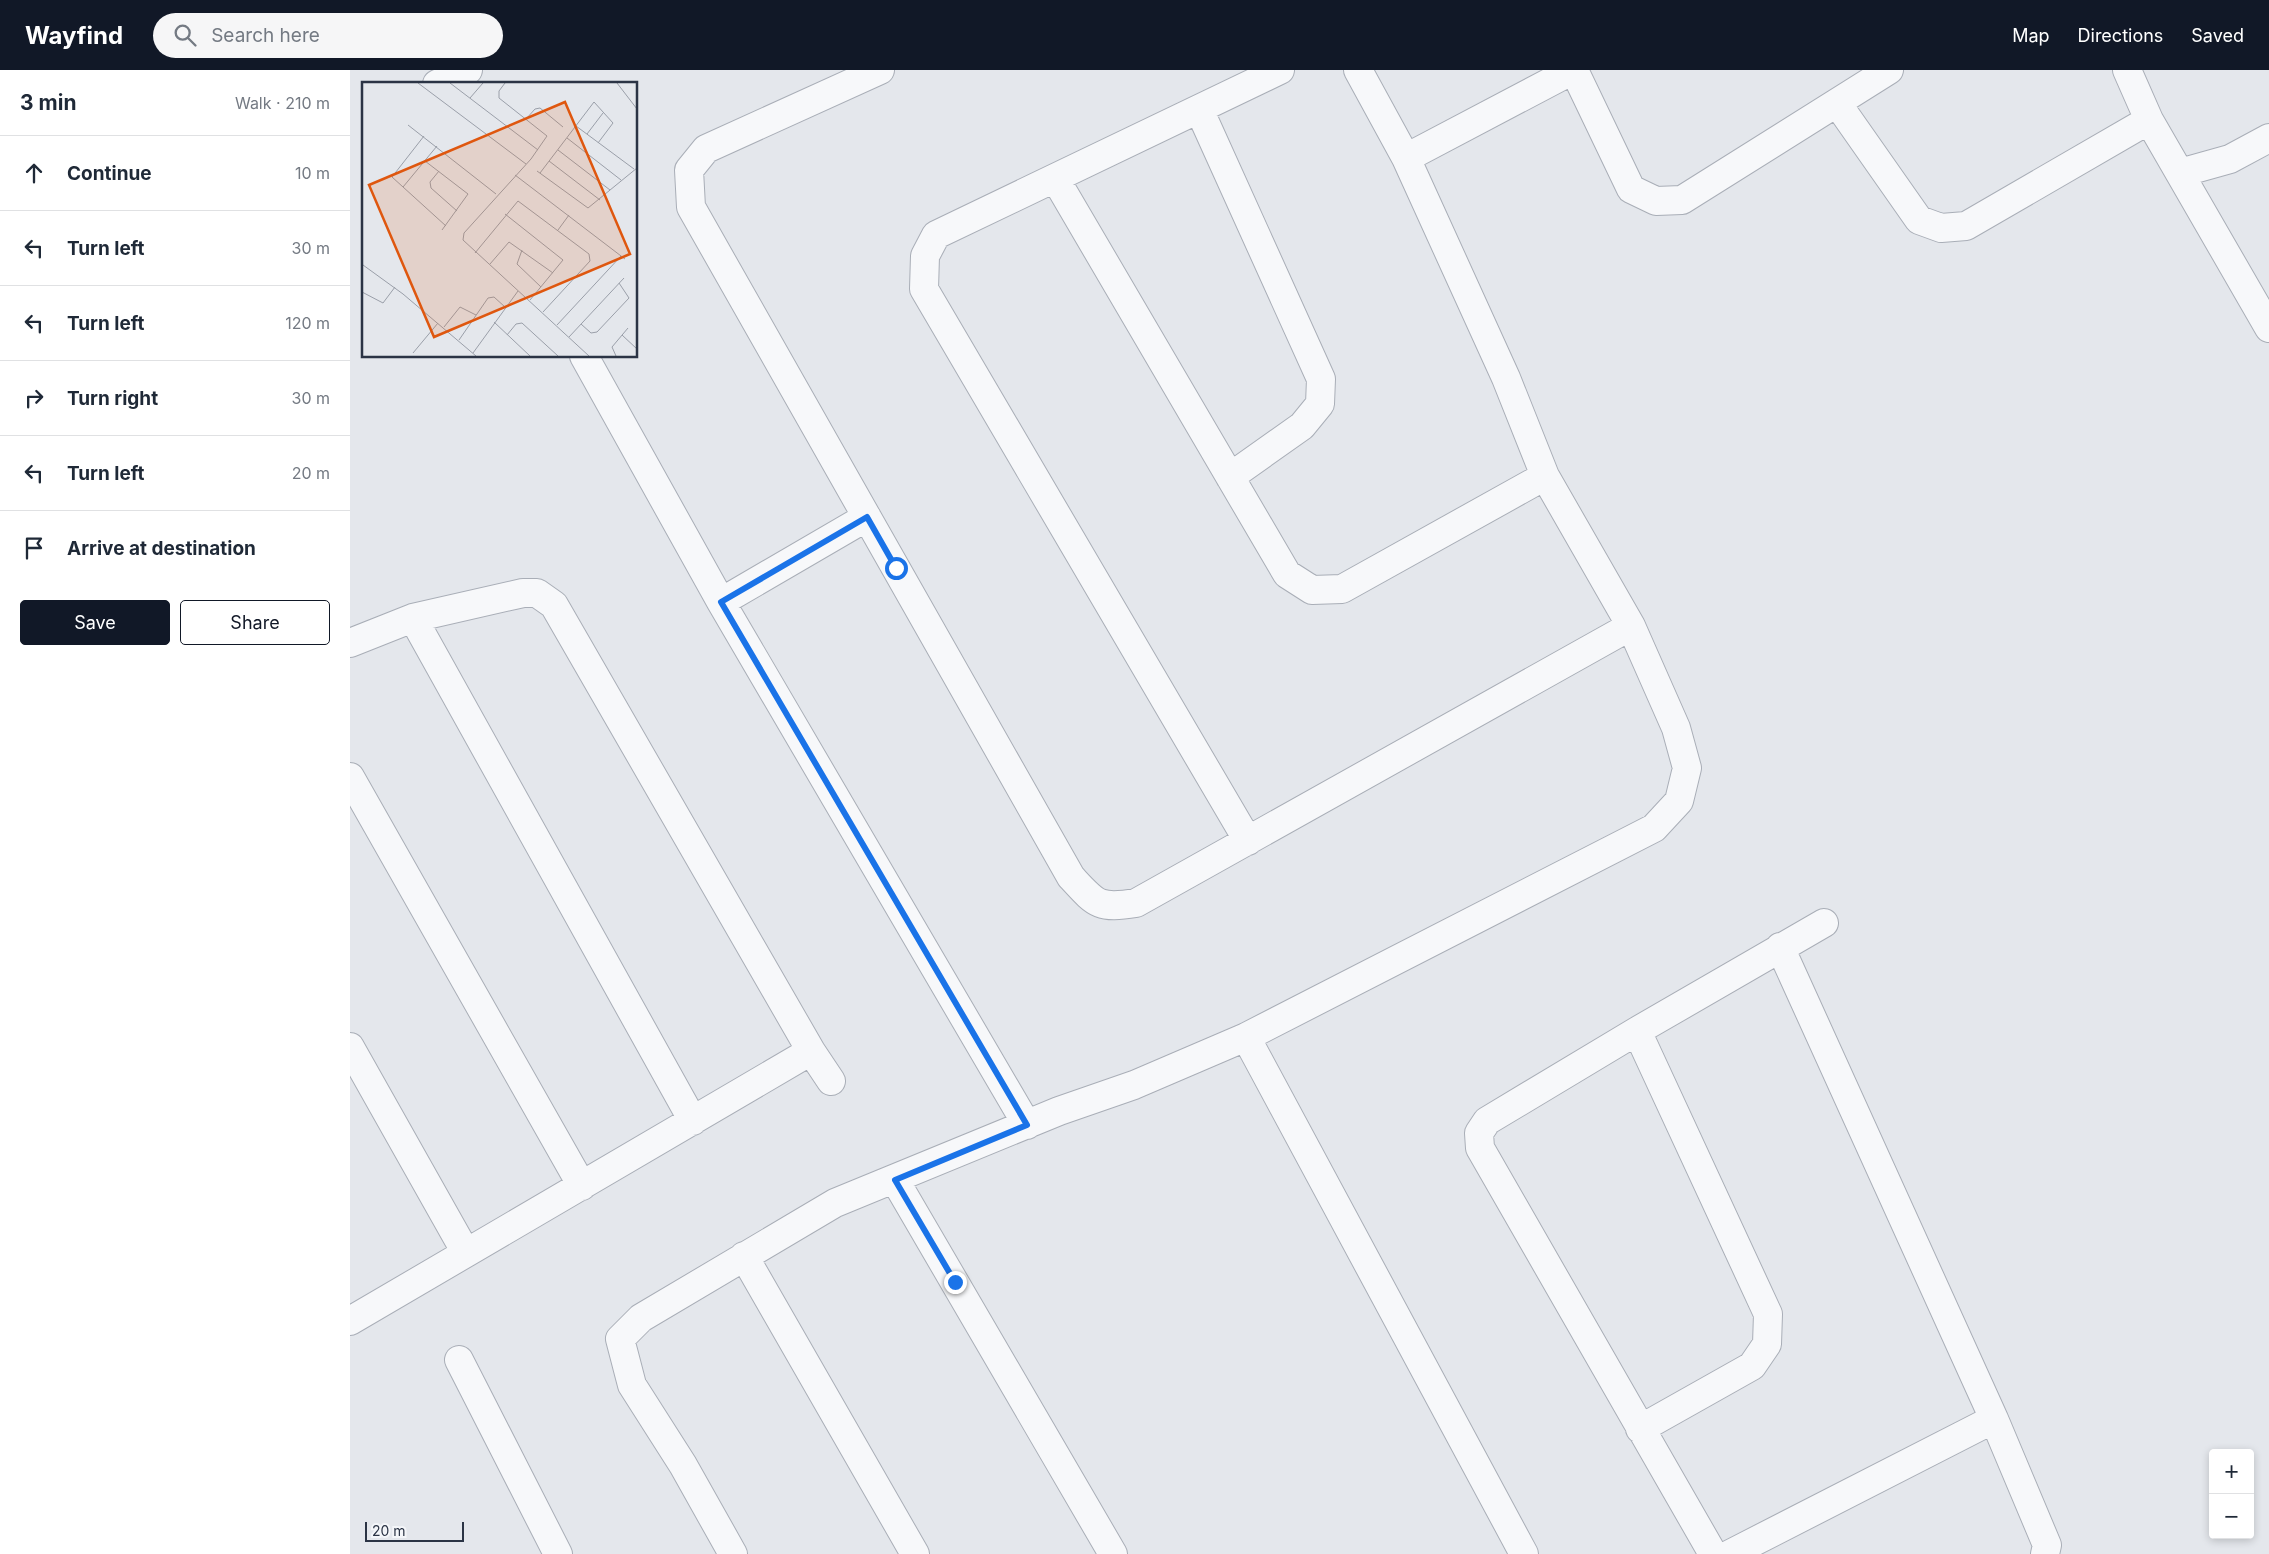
<!DOCTYPE html>
<meta charset="utf-8">
<style>
:root{--surface:#fff;--page:#f6f6f7;--text:#1f2937;--muted:#747a83;--line:#e0e1e3;--accent:#111827}
body{margin:0;font-family:Inter,sans-serif;background:var(--page);color:var(--text)}
.controls{position:absolute;right:15px;bottom:15px;display:grid;overflow:hidden;border-radius:5px;box-shadow:0 2px 8px #0003}
.controls button{width:45px;height:45px;display:grid;place-items:center;padding:0;border:0;border-bottom:1px solid var(--line);background:var(--surface);color:var(--text);font:25px sans-serif}
.scale{position:absolute;left:15px;bottom:12px;width:99px;box-sizing:border-box;padding-left:5px;border:2px solid #2b3445;border-top:0;font-size:14px;line-height:18px;white-space:nowrap;color:#2b3445;-webkit-text-stroke:4px #f4f6f9;paint-order:stroke}
.stop{position:absolute;width:15px;height:15px;margin:-11px;border:4px solid #1a73e8;border-radius:50%;background:#fff}
.stop.end{background:#1a73e8;border-color:#fff;box-shadow:0 1px 5px #0008}
.list{margin:0;padding:0;list-style:none}
h2{display:flex;justify-content:space-between;align-items:center;height:65px;margin:0;padding:0 20px;font-size:21px}
h2 small{font-size:16px;font-weight:400;color:var(--muted)}
.list li{display:grid;grid-template-columns:32px 1fr auto;gap:15px;align-items:center;box-sizing:border-box;height:75px;padding:0 20px;border-top:1px solid var(--line)}
.list b{display:block;font-size:19px;white-space:nowrap}
.list em{font-size:16px;font-style:normal;color:var(--muted)}
.actions{display:flex;gap:10px;padding:15px 20px}
.actions a{flex:1;padding:11px 0;border:1px solid var(--accent);border-radius:5px;text-align:center;font-size:18px;color:var(--accent)}
.actions .main{background:var(--accent);color:#fff}
.icon{flex:none;width:28px;height:28px;fill:none;stroke:currentColor;stroke-width:2;stroke-linecap:round;stroke-linejoin:round}
.map{position:relative;flex:none;width:1919px;height:1484px;overflow:hidden}
header{display:flex;align-items:center;gap:30px;box-sizing:border-box;height:70px;padding:0 25px;background:var(--accent);color:#fff}
header strong{font-size:24px}
nav{display:flex;gap:28px;margin-inline-start:auto;font-size:18px}
.search{width:350px;height:45px;background:var(--page);display:flex;align-items:center;gap:12px;box-sizing:border-box;padding:0 18px;border-radius:28px;color:var(--muted);font-size:19px}
main{display:flex}
aside{flex:1;background:var(--surface)}
.map>svg:first-child{display:block}
.lines{fill:none;stroke-linecap:round;stroke-linejoin:round}
.street-casing{stroke:#a9aeb7;stroke-width:30}
.street{stroke:#f7f8fa;stroke-width:28}
.route{stroke:#1a73e8;stroke-width:6}
.inset-road{fill:none;stroke:#9a9fa9;stroke-width:1}
.view{fill:#df570f;fill-opacity:0.15;stroke:#df570f;stroke-width:2.5}
.inset-edge{fill:none;stroke:#2b3445;stroke-width:2.5}
</style>
<header>
<strong>Wayfind</strong>
<div class="search"><svg class="icon" aria-label="search" viewBox="0 0 24 24"><circle cx="10" cy="10" r="6"/><path d="M15 15l6 6"/></svg>Search here</div>
<nav><a>Map</a><a>Directions</a><a>Saved</a></nav>
</header>
<main>
<aside>
<h2>3 min<small>Walk · 210 m</small></h2>
<ul class="list">
<li><svg class="icon" aria-label="ahead" viewBox="0 0 24 24"><path d="M12 20V5M6 11l6-6 6 6"/></svg><div><b>Continue</b></div><em>10 m</em></li>
<li><svg class="icon" aria-label="left" viewBox="0 0 24 24"><path d="M17 20v-9H6M10 6l-5 5 5 5"/></svg><div><b>Turn left</b></div><em>30 m</em></li>
<li><svg class="icon" aria-label="left" viewBox="0 0 24 24"><path d="M17 20v-9H6M10 6l-5 5 5 5"/></svg><div><b>Turn left</b></div><em>120 m</em></li>
<li><svg class="icon" aria-label="right" viewBox="0 0 24 24"><path d="M7 20v-9h11M14 6l5 5-5 5"/></svg><div><b>Turn right</b></div><em>30 m</em></li>
<li><svg class="icon" aria-label="left" viewBox="0 0 24 24"><path d="M17 20v-9H6M10 6l-5 5 5 5"/></svg><div><b>Turn left</b></div><em>20 m</em></li>
<li><svg class="icon" aria-label="arrive" viewBox="0 0 24 24"><path d="M6 21V4h12l-3 4 3 4H6"/></svg><div><b>Arrive at destination</b></div></li>
</ul>
<div class="actions"><a class="main">Save</a><a>Share</a></div>
</aside>
<div class="map">
<svg width="1919" height="1484" viewBox="0 0 1919 1484">
<rect width="100%" height="100%" fill="#e4e7ec"/>
<g class="lines">
<g class="street-casing">
<path id="street" d="M530,0l-174,79 -17,21 2,37 380,670c25,27 27,32 65,26l495,-277
M1224,0l57,119 25,12 26,-1 207,-130
M1777,0l22,50 120,208
M87,14l31,-14
M1487,33l82,117 22,8 25,-2 183,-106
M849,39l122,270 -1,25 -18,22 -72,51
M1056,88l167,-88
M1830,103l50,-14 39,-21
M705,108l232,396 25,16 30,-1 203,-113
M234,286l137,246 306,523
M371,532l146,-85
M63,548l280,503
M0,573l63,-25 110,-25h14l17,12 257,446 20,30
M0,707l232,409
M898,771l-324,-552 1,-33 11,-21 344,-165
M1430,877l214,472 53,126 -2,9
M1287,961l131,283 -1,30 -15,22 -112,63
M896,967l278,517
M0,977l116,206
M545,1110l218,374
M394,1186l171,298
M0,1251l461,-270
M109,1290l99,194
M383,1484l-50,-89 -51,-80 -12,-46 21,-21 194,-115 224,-92 75,-26 112,-48 408,-209 25,-27 8,-33 -11,-40 -45,-102 -86,-150 -39,-98 -100,-220 -48,-88
M1363,1484l-233,-406 -1,-15 8,-12 150,-90 187,-108
M1380,1484l264,-135"/>
</g>
<use href="#street" class="street"/>
</g>
<g class="lines">
<path class="route" d="M546,498l-29,-51 -146,85 306,523 -132,55 60,102"/>
</g>
<g transform="translate(12 12)">
<rect width="275" height="275" fill="#e4e7ec"/>
<path class="inset-road" d="M56,1l108,81M88,1l88,67M143,1l-6,8v7l48,38 -16,23 -67,74 -1,7 126,116M255,1l20,26M108,16l13,-15M164,37l9,-10 5,-1 23,19M46,43l88,69M214,44l58,43M225,52l16,-21M62,54l-32,41 54,49M205,56l54,42M196,68l52,40M63,79l43,33 -26,36M187,79l51,39M77,89l-9,11 1,6 26,23M175,89l51,37 49,-40M178,91l54,-71 19,21 -15,20M153,93l110,84M41,105l34,-41M143,132l58,46 -33,40M196,148l11,-15M160,168l-5,14 24,23M113,171l43,-52 71,53 1,7 -47,51M128,182l19,-22 44,31M1,183l40,29 73,62M0,210l21,11 12,-16M132,240l36,34M219,242l10,9 6,-1 32,-34 -10,-15M195,243l64,-69M82,245l16,-20 16,8M145,253l9,-11 6,-1 36,33M260,253l15,14M207,255l55,-59M97,258l29,-42 6,-1 11,10M51,271l25,-30M111,271l45,-62M254,274l-4,-9 16,-19"/>
<path class="view" d="M203,20l65,152 -196,83 -65,-152z"/>
<rect width="275" height="275" class="inset-edge"/>
</g>
</svg>
<div class="controls">
<button>+</button>
<button>−</button>
</div>
<div class="scale">20 m</div>
<div class="stop" style="left:546px;top:498px"></div>
<div class="stop end" style="left:605px;top:1212px"></div>
</div>
</main>
